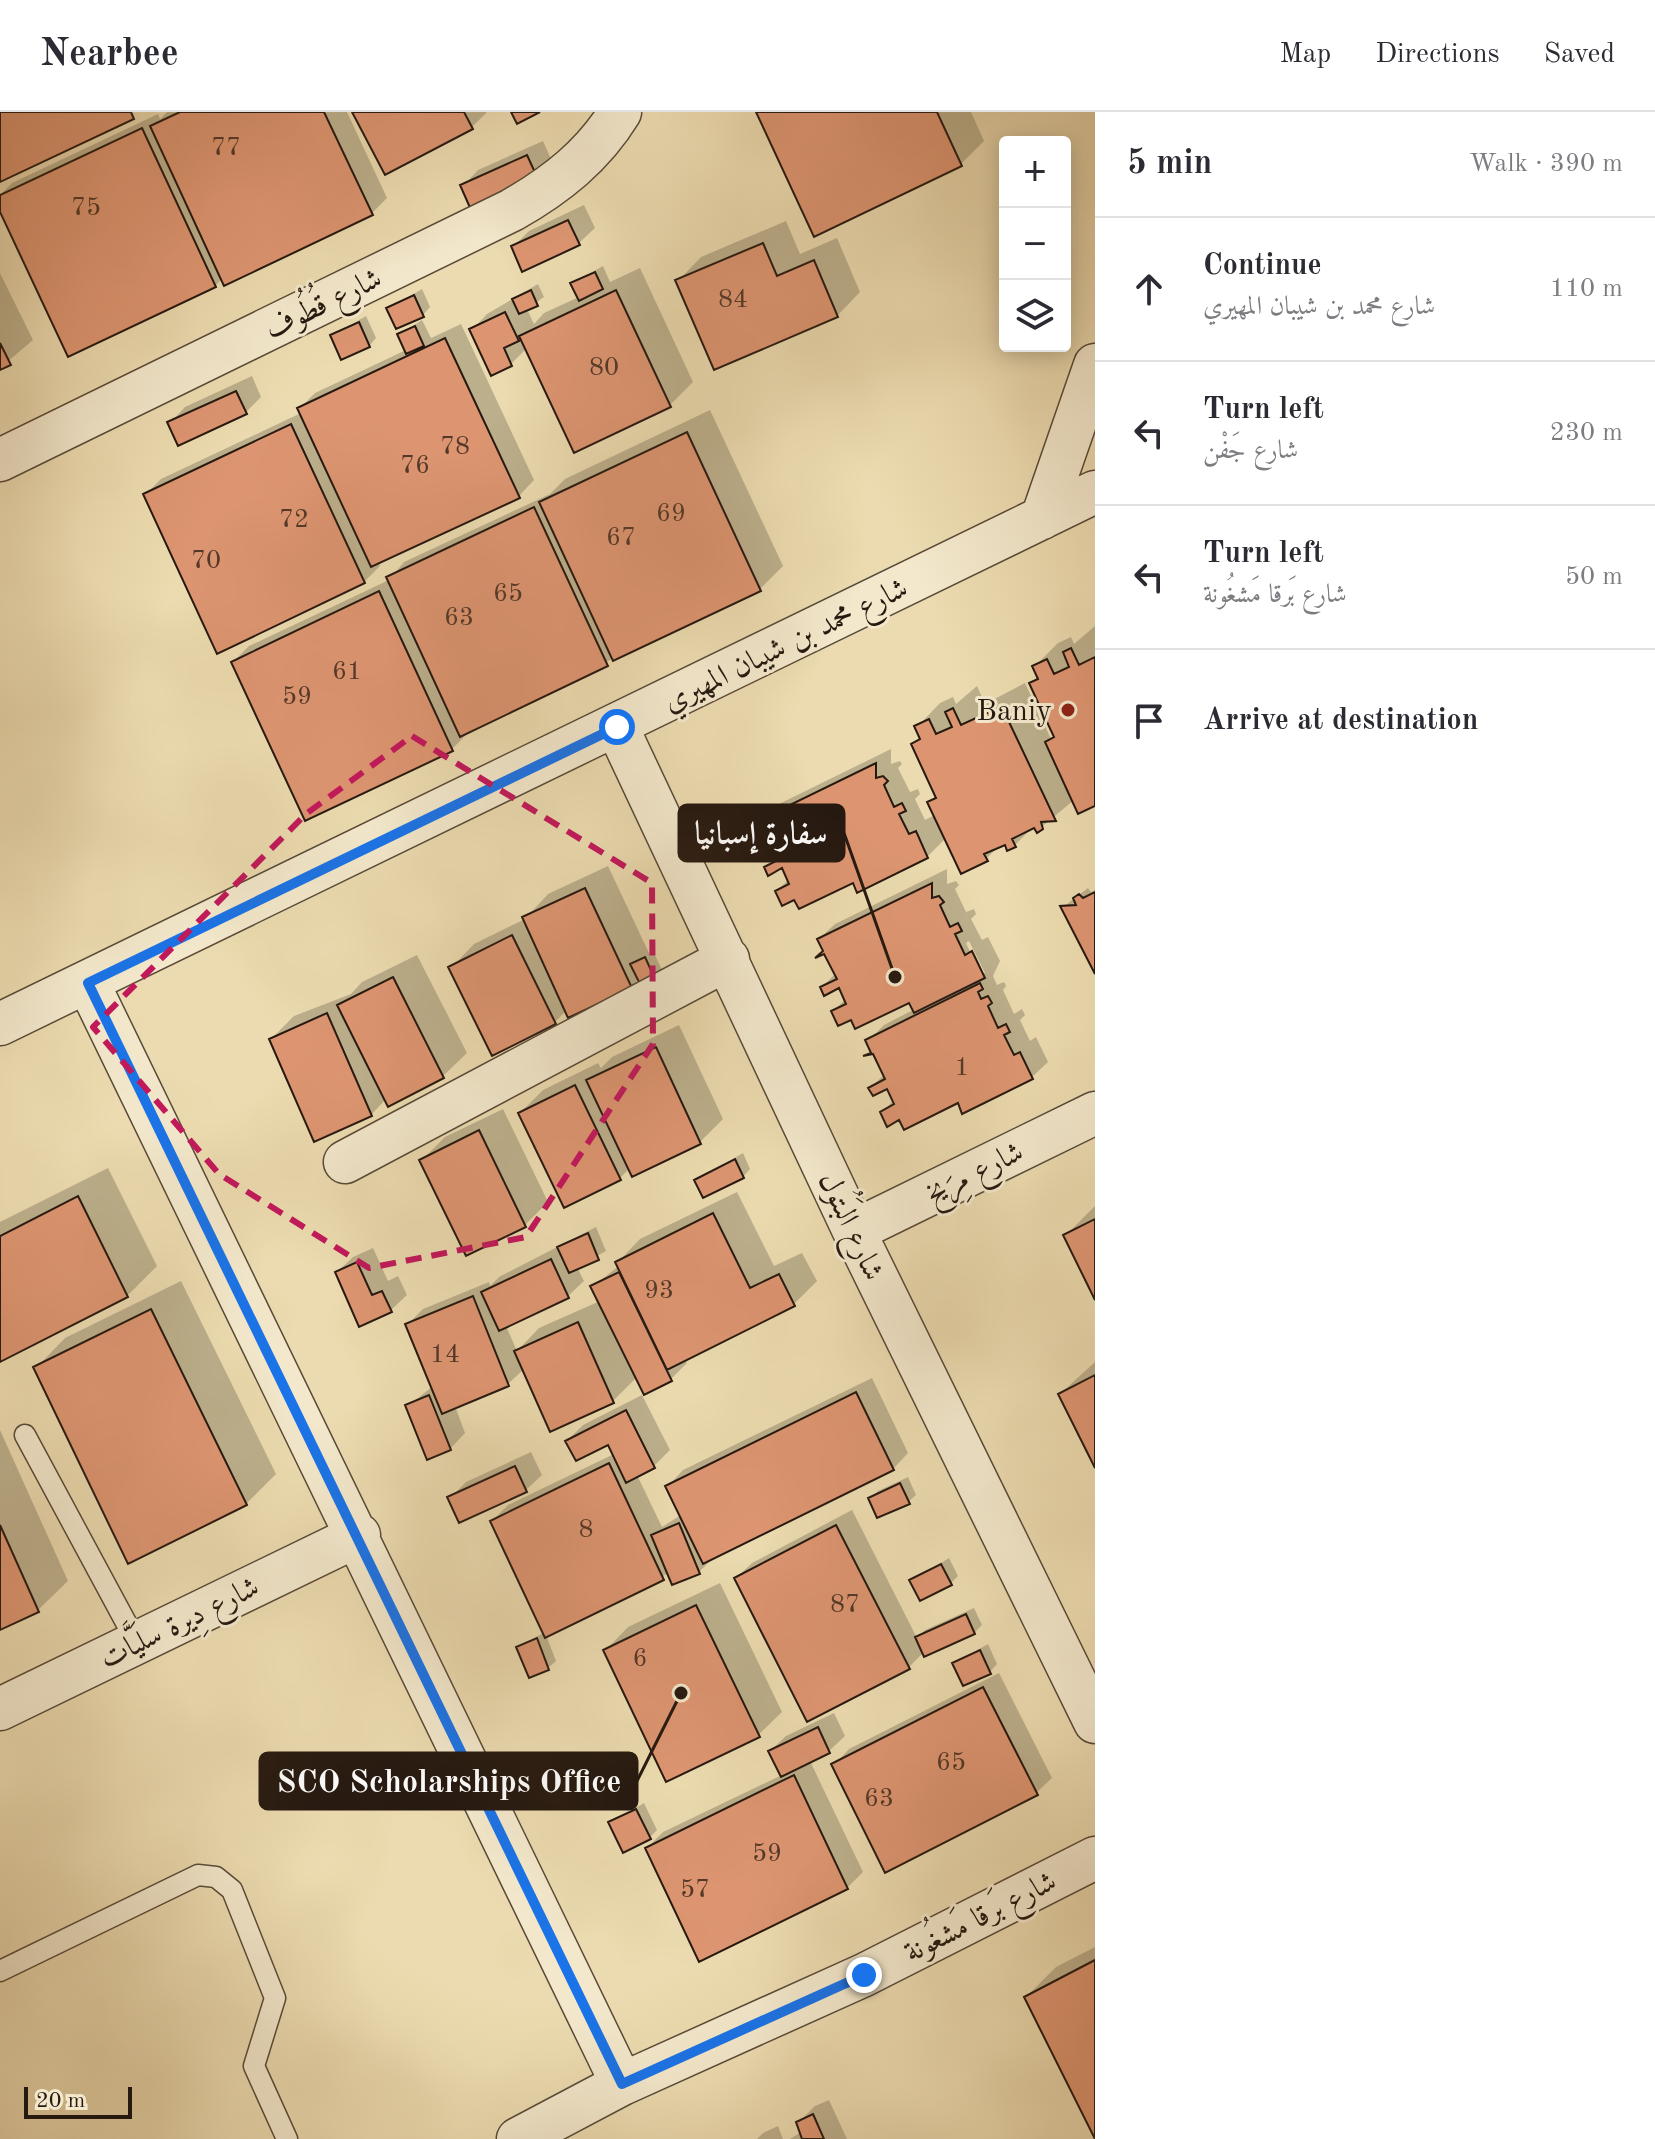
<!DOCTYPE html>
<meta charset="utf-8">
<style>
:root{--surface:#fff;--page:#f2f2f3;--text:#2b2b33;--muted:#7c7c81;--line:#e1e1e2}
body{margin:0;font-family:"Old Standard TT",Amiri,serif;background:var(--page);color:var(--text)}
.controls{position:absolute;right:24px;top:24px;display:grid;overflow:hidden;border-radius:8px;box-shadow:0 4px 20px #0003}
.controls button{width:72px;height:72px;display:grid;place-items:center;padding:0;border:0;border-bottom:2px solid var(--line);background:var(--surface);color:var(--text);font:40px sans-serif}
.scale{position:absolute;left:24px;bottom:20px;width:108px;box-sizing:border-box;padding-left:8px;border:4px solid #261910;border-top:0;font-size:22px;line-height:28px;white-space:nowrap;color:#261910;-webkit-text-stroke:6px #f3e8cc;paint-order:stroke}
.stop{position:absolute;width:24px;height:24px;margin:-18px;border:6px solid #1a73e8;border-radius:50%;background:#fff}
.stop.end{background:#1a73e8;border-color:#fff;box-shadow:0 2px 8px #0008}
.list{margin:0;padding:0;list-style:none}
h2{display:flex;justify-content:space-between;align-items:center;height:104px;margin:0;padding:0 32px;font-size:34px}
h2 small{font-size:26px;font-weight:400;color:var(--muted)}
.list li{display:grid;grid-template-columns:52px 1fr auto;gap:24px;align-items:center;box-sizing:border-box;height:144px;padding:0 32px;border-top:2px solid var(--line)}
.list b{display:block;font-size:30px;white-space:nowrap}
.list p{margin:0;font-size:26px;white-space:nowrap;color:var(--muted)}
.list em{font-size:26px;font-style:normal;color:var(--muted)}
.icon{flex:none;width:44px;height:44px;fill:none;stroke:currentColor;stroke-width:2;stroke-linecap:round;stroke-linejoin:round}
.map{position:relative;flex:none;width:1095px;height:2027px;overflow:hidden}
header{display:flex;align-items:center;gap:48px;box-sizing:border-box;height:112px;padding:0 40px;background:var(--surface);border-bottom:2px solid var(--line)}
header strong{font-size:38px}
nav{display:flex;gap:44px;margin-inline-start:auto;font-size:28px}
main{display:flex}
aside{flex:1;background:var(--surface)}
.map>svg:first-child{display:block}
.shadow{fill:#0003;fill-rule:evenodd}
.building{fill:#dd9571;stroke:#261910;stroke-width:2}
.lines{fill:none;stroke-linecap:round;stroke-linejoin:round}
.lane-casing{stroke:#584a38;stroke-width:23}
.street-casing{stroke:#584a38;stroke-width:45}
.lane{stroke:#f3e8cc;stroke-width:20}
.street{stroke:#f3e8cc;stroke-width:42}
.route{stroke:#1a73e8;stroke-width:10}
.marked{fill:none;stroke:#c2185b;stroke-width:6;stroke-dasharray:16 10;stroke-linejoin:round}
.poi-dot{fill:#8f2418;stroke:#f3e8cc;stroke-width:3}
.labels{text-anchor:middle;stroke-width:6;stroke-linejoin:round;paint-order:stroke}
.number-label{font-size:26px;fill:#543828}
.street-label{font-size:30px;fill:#261910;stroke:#f3e8cc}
.poi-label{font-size:30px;fill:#261910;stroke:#f3e8cc;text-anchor:end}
.leader{fill:none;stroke:#261910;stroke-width:3}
.callout-dot{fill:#261910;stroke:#f3e8cc;stroke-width:3}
.callout{fill:#261910;stroke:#261910;stroke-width:3}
.callout-label{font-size:32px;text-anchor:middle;font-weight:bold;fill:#fff}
</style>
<header>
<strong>Nearbee</strong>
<nav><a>Map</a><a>Directions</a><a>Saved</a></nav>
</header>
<main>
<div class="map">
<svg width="1095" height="2027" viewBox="0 0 1095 2027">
<rect width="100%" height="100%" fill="#ecdbb0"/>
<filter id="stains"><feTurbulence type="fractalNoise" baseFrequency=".0025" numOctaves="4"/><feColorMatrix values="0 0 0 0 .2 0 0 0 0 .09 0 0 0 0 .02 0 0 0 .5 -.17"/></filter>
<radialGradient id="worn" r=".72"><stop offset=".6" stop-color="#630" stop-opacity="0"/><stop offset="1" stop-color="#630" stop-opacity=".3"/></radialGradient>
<path class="shadow" d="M167,0h180l40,86 -16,16 -148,64 -8,8 -215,-78v-13l12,-12 146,-69 2,5z
M354,0h133l-15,15z
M758,0h213l13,29 -23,23z
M543,29l9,20 -15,16 -74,9 15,-16z
M584,93l11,23 -16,15 -66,4 16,-16z
M786,109l14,33 37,-16 23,54 -23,24 -159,-35 23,-24z
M603,154l7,16 30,-14 53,114 -23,23 -143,-57 -16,16 -39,-34 15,-16 51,-30 6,13 -17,12 7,15 10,-11 35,-16 -6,-14z
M0,161l33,67 -33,28z
M422,177l8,18 -7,8 -35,-6z
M366,204l10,22 -7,8 -37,-10z
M422,208l9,18 30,-14 73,156 -15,16 -141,66 2,4 -16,16 -219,-87 16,-16 140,-66 -2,-4 16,-16 91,-43 -7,-15z
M252,264l9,21 -16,16 -75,10 15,-16z
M710,298l73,156 -23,23 -146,69 -146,75 -16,16 -219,-87 16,-16 140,-66 15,-18 146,-68 15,-15z
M1095,514v178l-21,-4 -36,30 -4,-4 -19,19 -14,-1 -15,15 -40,-21 -19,19 -132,40 -18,-6 12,-12 -6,-13 -17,2 14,-14 -17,-35 16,-15 112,-55v15l9,-3 2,3 -4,4 12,24 8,-3 2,5 -5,5 10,21 10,-5 -6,-12 8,-8 -24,-51 8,-8 -4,-9 23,-24 13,-6 3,7 21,-18 8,18 40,-21 26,56 4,-5 -24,-50 8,-8 -4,-10 23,-23 13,-6 3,7z
M608,754l41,87 4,-2 9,19 -6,5 -5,-9 -20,21 -64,23 -13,13 -103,-55 23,-24 51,-25 23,-25z
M947,757v15l9,-3 3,4 -4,4 11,23 8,-3 2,5 -5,5 11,21 6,-3 12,24 -7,15 4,9 7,-3 2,4 -3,4 11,24 8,-5 3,6 -5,5 10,21 6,-4 12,25 -16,15 -132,41 -18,-6 12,-12 -6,-13 -18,1 15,-14 -17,-33 16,-16 31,-16 -5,-9 -58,17 -19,-6 13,-12 -7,-13 -17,1 14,-14 -17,-34 16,-15zM969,829l16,32h-5l-14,-30z
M1088,776l3,4 4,-2v80l-32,-63z
M417,843l50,98 -24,23 -54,28 -3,-5 -15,16 -100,-76 23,-23 57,-22 11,-12z
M679,913l44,94 -23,23 -70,26 -10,10 -100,-65 23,-23 55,-27 3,5 11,-11z
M503,997l45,93 -23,23 -103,-65 23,-23z
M743,1041l7,16 -7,8 -46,3z
M108,1056l49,98 -30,30 -127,64v-138z
M737,1080l37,74 28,-13 15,28 -24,24 -109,54 3,4 -16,16 -34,-2 -24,24 -89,-32 -16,15 -53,22 10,27 -15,16 -42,-43 25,-20 -26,-61 16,-16 66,-27 1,4 9,-9 97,-50 10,24 -29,16 7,14 -16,15 -62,30 11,25 22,-23 61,-27 -7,-15 26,-20 -2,-3 23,-24z
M1095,1094v89l-30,-59z
M373,1136l15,33 10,-5 9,19 -16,15 -54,-38 16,-15z
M181,1169l95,193 -30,30 -210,-136 29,-30z
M1095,1250v102l-35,-70z
M872,1266l36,75 -15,16 -178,87 -16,16 -30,1 -123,62 10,26 -8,7 -30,-21 27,-15 -53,-111 16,-16 106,-51 -5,-12 -42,-1 16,-16 59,-30 28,55 -16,16 -17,9 25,52 19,-12 -13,-29 15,-16z
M0,1318l68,151 -30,29 -38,17z
M531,1340l11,23 -16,15 -76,8 16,-16z
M908,1365l8,18 -8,7 -38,-4 8,-7z
M852,1398l65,128 8,-8 49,-22 8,17 -8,8 -50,19 -15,15 -173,-89 16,-15z
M949,1446l9,18 -7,7 -39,-2z
M720,1471l62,129 -24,23 -153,-84 23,-24z
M988,1532l9,20 -7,8 -35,-9z
M999,1561l53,105 -16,15 -202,-28 15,-16z
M834,1601l11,23 -16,15 -19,10 53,111 -16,16 -200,-40 16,-16 119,-57 -12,-24 16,-15z
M644,1691l13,27 -7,7 -39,-14z
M1095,1835v188l-69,-138 30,-30z
M829,1988l18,39h-57l13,-8 -4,-9 16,-16z
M778,2014l5,13h-26l6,-6z"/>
<path class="building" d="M0,0h131l3,7 -134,63z
M180,0h144l49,103 -149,71 -74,-160z
M352,0h112l9,17 -88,46z
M511,0h29l-23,12z
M756,0h181l25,54 -148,71z
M142,16l74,159 -148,70 -68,-145v-17z
M527,43l11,24 -67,31 -11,-25z
M568,108l12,25 -58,27 -11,-26z
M763,131l14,33 37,-16 24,57 -124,53 -39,-90z
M595,160l8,17 -24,12 -9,-18z
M531,178l7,16 -19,8 -7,-15z
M616,178l55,117 -97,46 -55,-117z
M414,183l10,22 -28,12 -10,-21z
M505,200l14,29 -15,7 8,18 -21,10 -22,-47z
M359,210l11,25 -29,13 -11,-25z
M415,214l9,20 -18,8 -9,-20z
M445,226l75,160 -149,69 -74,-159z
M0,231l11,22 -11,5z
M236,279l11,23 -69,32 -11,-24z
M291,312l74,159 -148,71 -74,-160z
M687,320l74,159 -148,70 -74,-159z
M534,395l74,159 -148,71 -74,-160z
M379,479l74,160 -148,70 -74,-159z
M1071,536l8,17 16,-8v149l-17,8 -33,-72 9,-5 -25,-54 9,-4 -6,-13 15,-7 7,15 15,-7 -6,-15z
M985,591l4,8 12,-6 55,116 -15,1 2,7 -6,4 -3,-5 -22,11 4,8 -9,4 -2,-6 -21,9 4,7 -27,13 -34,-72 9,-4 -25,-54 9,-5 -6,-13 15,-7 7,15 16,-7 -7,-15 8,-4 8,17 26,-12 -5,-9z
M876,651v15l7,-2 5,5 -4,4 10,22 8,-4 4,8 -7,3 10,20 7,-3 12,27 -71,35 -4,-10 -54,26 -5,-9 -12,6 -7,-15 14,-7 -7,-16 -14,8 -4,-9 16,-8 -12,-25 -9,4 7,-7 -5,-12z
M932,771v15l7,-2 5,6 -4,3 10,22 8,-4 4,8 -7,3 10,21 7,-4 13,27 -71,35 -5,-10 -54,26 -4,-9 -13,6 -7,-15 15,-7 -7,-16 -15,8 -4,-9 17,-8 -13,-25 -9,4 8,-7 -6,-12z
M585,776l47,100 -64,30 -46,-101z
M1095,780v82l-35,-68 16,-1 -3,-7 6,-4 4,4z
M512,823l44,89 -64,32 -44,-89z
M645,845l10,22 -14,7 -11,-22z
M393,865l51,101 -56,29 -51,-102z
M980,871l3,6 -5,3 3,7 7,-3 4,7 -4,3 10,22 8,-4 4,8 -6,3 10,20 6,-3 13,27 -71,35 -4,-11 -54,27 -5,-10 -12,7 -7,-15 14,-8 -7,-15 -14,7 -5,-8 17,-9 -12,-25 -10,2 8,-3 -6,-13z
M327,901l45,103 -58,26 -45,-103z
M656,935l45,97 -69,33 -46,-97z
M575,973l46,95 -57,28 -46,-95z
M479,1018l47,97 -60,29 -47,-96z
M735,1047l9,19 -41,20 -9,-18z
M78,1084l50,101 -128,65v-126z
M713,1101l37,75 29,-14 16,32 -128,64 -52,-108z
M1095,1107v81l-32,-65z
M588,1121l11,27 -30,13 -12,-26z
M551,1147l18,39 -70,33 -18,-39z
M357,1150l15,33 10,-4 10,21 -33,15 -24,-55z
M619,1160l53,109 -28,14 -54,-109z
M473,1184l36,90 -67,28 -37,-90z
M151,1197l96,196 -119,59 -95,-197z
M578,1210l36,81 -64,29 -36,-81z
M1095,1263v93l-37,-74z
M856,1280l38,78 -191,94 -38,-78z
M429,1283l22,55 -24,10 -22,-55z
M626,1298l29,58 -29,15 -18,-38 -32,16 -11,-20z
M609,1351l55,117 -119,58 -55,-117z
M515,1354l12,26 -68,31 -12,-26z
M900,1371l10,21 -33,14 -9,-20z
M679,1411l21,51 -28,11 -21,-50z
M0,1413l39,87 -39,18z
M836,1413l74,144 -103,53 -73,-144z
M941,1452l11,21 -32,16 -11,-21z
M696,1493l64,132 -94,45 -63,-132z
M966,1502l9,20 -51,23 -9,-20z
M537,1526l12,32 -20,8 -13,-31z
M980,1538l11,24 -28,12 -11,-23z
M983,1575l55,108 -153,78 -54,-109z
M818,1615l12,26 -49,24 -13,-26z
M794,1663l54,114 -149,73 -54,-114z
M636,1697l15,30 -28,14 -15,-31z
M1095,1848v179l-71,-142z
M813,2002l11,25h-22l-6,-17z"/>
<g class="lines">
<g class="lane-casing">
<path id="lane" d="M25,1323l112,208
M0,1859l198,-96 18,2 16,13 43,108 -21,68 33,73"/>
</g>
<g class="street-casing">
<path id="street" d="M0,348l512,-250c44,-25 81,-54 108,-98
M1042,406l53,-153
M617,615l237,504 241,491
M88,871l534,1101
M0,912l1095,-532
M345,1050l383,-203
M854,1119l241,-118
M0,1597l359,-174
M518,2027l104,-55 242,-109 231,-117"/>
</g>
<use href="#lane" class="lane"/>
<use href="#street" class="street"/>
</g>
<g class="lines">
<path class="route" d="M617,615l-529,256 534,1101 242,-109"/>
</g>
<path class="marked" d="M412,624l240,147 1,161 -127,193 -157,31 -150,-94 -126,-147 213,-213z"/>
<circle class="poi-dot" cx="1068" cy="598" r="8"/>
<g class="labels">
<g class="number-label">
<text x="226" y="43">77</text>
<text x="86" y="103">75</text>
<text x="733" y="195">84</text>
<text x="604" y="263">80</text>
<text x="455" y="342">78</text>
<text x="415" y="361">76</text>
<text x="671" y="409">69</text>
<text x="294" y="415">72</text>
<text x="621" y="433">67</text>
<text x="206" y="456">70</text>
<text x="508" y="489">65</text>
<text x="459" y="513">63</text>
<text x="347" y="567">61</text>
<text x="297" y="592">59</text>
<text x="962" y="963">1</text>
<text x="659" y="1186">93</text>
<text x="445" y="1250">14</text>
<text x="586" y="1425">8</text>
<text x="845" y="1500">87</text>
<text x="640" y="1554">6</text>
<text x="951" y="1658">65</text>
<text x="879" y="1694">63</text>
<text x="767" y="1749">59</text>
<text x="695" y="1785">57</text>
</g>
<g class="street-label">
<text transform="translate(323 191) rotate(-26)" y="10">شارع قُطُوف</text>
<text transform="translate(785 532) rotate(-26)" y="10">شارع محمد بن شيبان المهيري</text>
<text transform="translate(974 1060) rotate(-26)" y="10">شارع مِرَيخ</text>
<text transform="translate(852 1114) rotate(65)" y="10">شارع البَتُول</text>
<text transform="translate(179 1510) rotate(-26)" y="10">شارع دِيرة سلَيَّات</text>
<text transform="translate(980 1804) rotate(-27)" y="10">شارع بَرقا مَشغُونة</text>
</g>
<g class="poi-label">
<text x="1052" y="608">Baniy</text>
</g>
</g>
<path class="leader" d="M895 865L844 721M681 1581L637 1669"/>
<g class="callout-dot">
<circle cx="895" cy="865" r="8"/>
<circle cx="681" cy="1581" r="8"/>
</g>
<g class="callout">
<rect x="679" y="693" width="165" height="56" rx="8"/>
<rect x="260" y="1641" width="377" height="56" rx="8"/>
</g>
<g class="callout-label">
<text x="761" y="732">سفارة إسبانيا</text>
<text x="449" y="1680">SCO Scholarships Office</text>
</g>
<rect width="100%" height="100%" filter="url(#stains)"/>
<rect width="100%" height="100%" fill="url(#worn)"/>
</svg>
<div class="controls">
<button>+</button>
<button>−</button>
<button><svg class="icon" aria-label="layers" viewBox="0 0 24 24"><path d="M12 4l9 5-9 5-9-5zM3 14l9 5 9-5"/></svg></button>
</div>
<div class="scale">20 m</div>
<div class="stop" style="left:617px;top:615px"></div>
<div class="stop end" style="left:864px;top:1863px"></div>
</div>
<aside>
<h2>5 min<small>Walk · 390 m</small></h2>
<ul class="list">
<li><svg class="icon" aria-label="ahead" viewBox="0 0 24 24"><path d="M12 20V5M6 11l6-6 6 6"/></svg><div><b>Continue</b><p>شارع محمد بن شيبان المهيري</p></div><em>110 m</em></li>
<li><svg class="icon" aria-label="left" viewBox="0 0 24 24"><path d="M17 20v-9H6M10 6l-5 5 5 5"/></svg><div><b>Turn left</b><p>شارع جَفْن</p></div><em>230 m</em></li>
<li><svg class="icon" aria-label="left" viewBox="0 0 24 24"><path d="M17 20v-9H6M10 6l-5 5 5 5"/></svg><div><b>Turn left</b><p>شارع بَرقا مَشغُونة</p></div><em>50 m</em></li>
<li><svg class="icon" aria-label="arrive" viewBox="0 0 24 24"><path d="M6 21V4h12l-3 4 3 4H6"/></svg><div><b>Arrive at destination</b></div></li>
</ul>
</aside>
</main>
